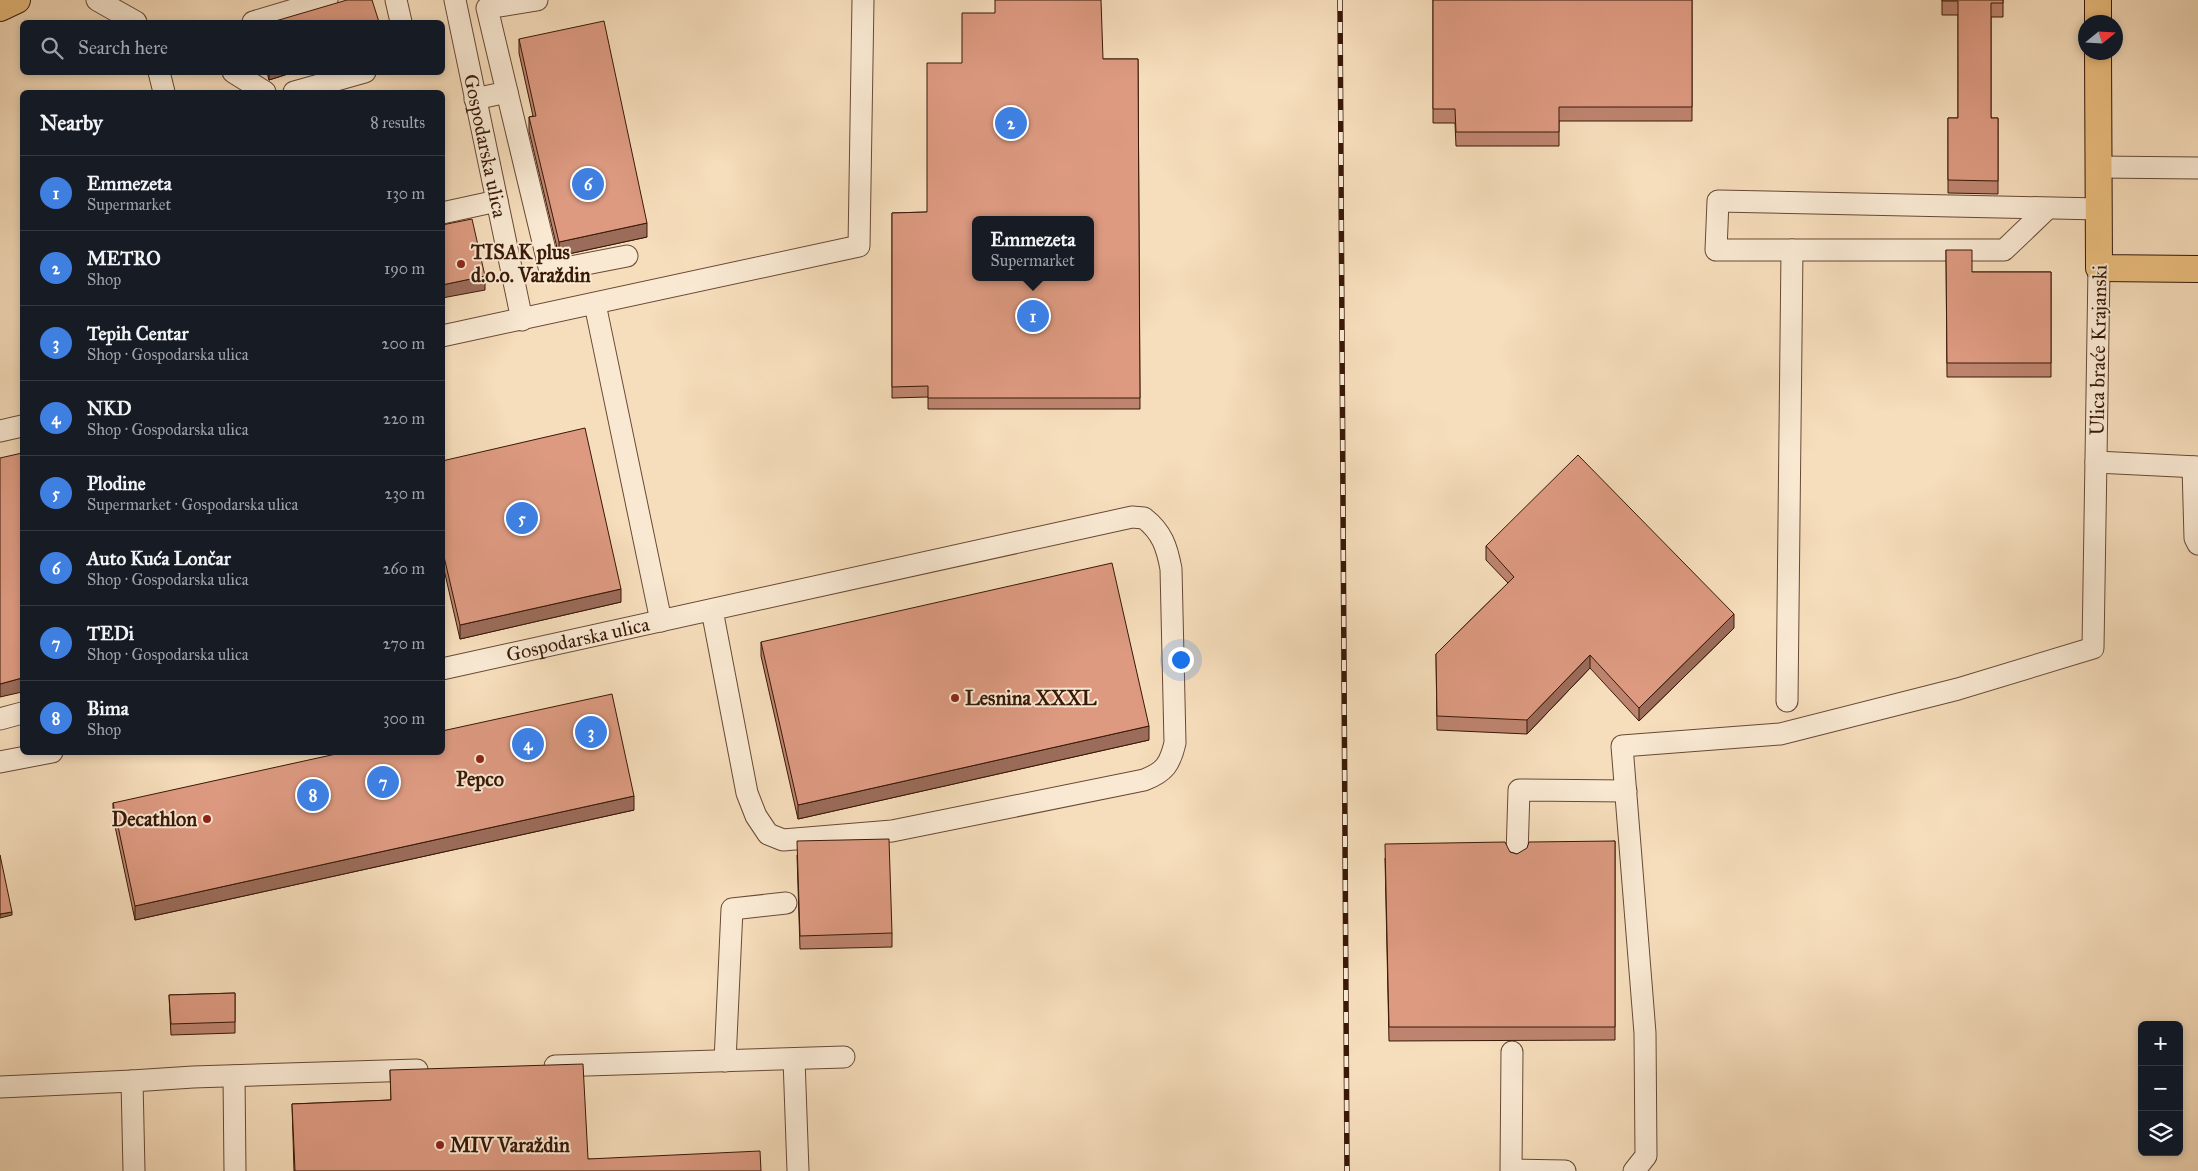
<!DOCTYPE html>
<meta charset="utf-8">
<style>
:root{--surface:#171b24;--page:#242831;--text:#f1f3f6;--muted:#9ea1a6;--line:#363941;--accent:#b45309}
body{margin:0;font-family:"IM FELL Great Primer",serif;background:var(--page);color:var(--text)}
.controls{position:absolute;right:15px;bottom:15px;display:grid;overflow:hidden;border-radius:8px;box-shadow:0 2px 8px #0003}
.controls button{width:45px;height:45px;display:grid;place-items:center;padding:0;border:0;border-bottom:1px solid var(--line);background:var(--surface);color:var(--text);font:25px sans-serif}
.compass{position:absolute;left:2078px;top:15px;width:45px;height:45px;border-radius:50%;background:var(--surface);box-shadow:0 2px 8px #0003;rotate:72deg}
.you{position:absolute;left:1180px;top:659px;width:18px;height:18px;margin:-12px;border:4px solid #fff;border-radius:50%;background:#1a73e8;box-shadow:0 0 0 8px #1a73e833}
.badge{display:grid;place-items:center;width:32px;height:32px;border-radius:50%;background:var(--accent);color:#fff;font-size:16px;font-weight:700}
.pin{position:absolute;translate:-50% -50%;border:2px solid #fff;box-shadow:0 1px 5px #0006}
.popup{position:absolute;left:972px;top:216px;width:122px;height:65px;box-sizing:border-box;display:grid;place-content:center;border-radius:8px;background:var(--surface);filter:drop-shadow(0 1px 4px #0005);font-size:16px;white-space:nowrap;color:var(--muted)}
.popup b{font-size:19px;color:var(--text)}
.popup::after{content:'';position:absolute;left:50%;top:100%;margin-left:-10px;border:10px solid transparent;border-top-color:var(--surface)}
.list{margin:0;padding:0;list-style:none}
h2{display:flex;justify-content:space-between;align-items:center;height:65px;margin:0;padding:0 20px;font-size:21px}
h2 small{font-size:16px;font-weight:400;color:var(--muted)}
.list li{display:grid;grid-template-columns:32px 1fr auto;gap:15px;align-items:center;box-sizing:border-box;height:75px;padding:0 20px;border-top:1px solid var(--line)}
.list b{display:block;font-size:19px;white-space:nowrap}
.list p{margin:0;font-size:16px;white-space:nowrap;color:var(--muted)}
.list em{font-size:16px;font-style:normal;color:var(--muted)}
.icon{flex:none;width:28px;height:28px;fill:none;stroke:currentColor;stroke-width:2;stroke-linecap:round;stroke-linejoin:round}
.map{position:relative;flex:none;width:2198px;height:1171px;overflow:hidden}
.search{position:absolute;background:var(--surface);box-shadow:0 2px 8px #0003;left:20px;top:20px;width:425px;height:55px;display:flex;align-items:center;gap:12px;box-sizing:border-box;padding:0 18px;border-radius:8px;color:var(--muted);font-size:19px}
.panel{position:absolute;background:var(--surface);box-shadow:0 2px 8px #0003;left:20px;top:90px;width:425px;height:665px;border-radius:8px}
.map>svg:first-child{display:block}
.lines{fill:none;stroke-linecap:round;stroke-linejoin:round}
.minor-casing{stroke:#684934;stroke-width:23}
.major-casing{stroke:#381807;stroke-width:28}
.minor{stroke:#f9e9d3;stroke-width:21}
.major{stroke:#ebbe7e;stroke-width:26}
.rail-casing{stroke:#381807;stroke-width:5.5}
.rail{stroke:#f9e9d3;stroke-width:4;stroke-dasharray:11;stroke-linecap:butt}
.wall{fill:#be846f;stroke:#381807}
.shaded-wall{fill:#9b6c5a;stroke:#381807}
.building{fill:#dd9a81;stroke:#381807;fill-rule:evenodd}
.poi-dot{fill:#8f2418;stroke:#f9e9d3;stroke-width:2}
.labels{text-anchor:middle;stroke-width:4;stroke-linejoin:round;paint-order:stroke}
.street-label{font-size:20px;fill:#381807;stroke:#f9e9d3}
.poi-label{font-size:20px;font-weight:bold;fill:#381807;stroke:#f9e9d3;text-anchor:start}
</style>
<div class="map">
<svg width="2198" height="1171" viewBox="0 0 2198 1171">
<rect width="100%" height="100%" fill="#f6ddbb"/>
<filter id="stains"><feTurbulence type="fractalNoise" baseFrequency=".004" numOctaves="4"/><feColorMatrix values="0 0 0 0 .2 0 0 0 0 .09 0 0 0 0 .02 0 0 0 .5 -.17"/></filter>
<radialGradient id="worn" r=".72"><stop offset=".6" stop-color="#630" stop-opacity="0"/><stop offset="1" stop-color="#630" stop-opacity=".3"/></radialGradient>
<g class="lines">
<g class="minor-casing">
<g id="minor">
<path d="M97,0l39,22"/>
<path d="M396,0l5,22"/>
<path id="s1" d="M455,0l67,320"/>
<path d="M253,22l74,-22"/>
<path d="M159,72l5,20"/>
<path d="M233,72l32,20"/>
<path d="M294,92l71,-20"/>
<path d="M507,92l43,179 77,-15"/>
<path d="M475,99l32,-7 -20,-84 50,-8"/>
<path d="M2098,167l100,1"/>
<path d="M2048,208l-44,42h-288l2,-49 381,8"/>
<path d="M442,213l55,-12"/>
<path d="M595,304l66,317"/>
<path d="M442,336l417,-90 4,-246"/>
<path d="M0,431l22,-5"/>
<path d="M2096,462l102,5"/>
<path d="M2193,467l2,71 3,6"/>
<path id="s2" d="M442,669l690,-152 12,1c18,14 23,29 27,51l4,174c-5,21 -10,29 -31,37l-252,51 -109,9 -15,-6 -12,-18 -9,-23 -35,-183"/>
<path d="M1787,701l5,-451"/>
<path d="M0,719l22,-6"/>
<path d="M0,762l52,-10"/>
<path d="M1517,855l2,-65 107,1"/>
<path d="M1512,1052l-1,118 54,1"/>
<path d="M794,1059l4,112"/>
<path d="M725,1061l7,-152 54,-6"/>
<path d="M555,1066l289,-9"/>
<path d="M234,1076l1,95"/>
<path d="M0,1087l132,-6"/>
<path d="M134,1171l-2,-90 61,-4 224,-7"/>
<path d="M1634,1171l12,-15 -1,-123 -23,-287 158,-12 178,-45 135,-41 6,-380"/>
</g>
</g>
<g class="major-casing">
<path id="major" d="M2098,0v22
M0,8l17,-8
M2098,52l1,216 99,1"/>
</g>
<use href="#minor" class="minor"/>
<use href="#major" class="major"/>
<g class="rail-casing">
<path id="rail" d="M1340,0l7,1171"/>
</g>
<use href="#rail" class="rail"/>
</g>
<path class="wall" d="M1433,0h259v121h-133v25h-103l-1,-23h-22z
M1942,0h61v17h-12v101h7v76l-50,-1v-75h10v-103h-16z
M519,39l128,198 -88,19 -30,-125v-14l4,-1 -14,-63z
M1103,59h35l2,350h-212v-12l-36,1v-185l35,-1z
M267,72h27l-25,8z
M1946,250l26,22h79v105h-104z
M442,461l179,141 -161,37 -18,-78z
M1486,546l248,82 -95,93 -49,-53 -63,66 -90,-4 -1,-76 72,-71 -22,-23z
M761,642l388,98 -351,79 -37,-163z
M113,803l521,7 -499,110 -22,-103z
M1615,841v199l-226,1 -4,-183 125,-6 7,2z
M797,855l95,78v14l-92,2z
M235,993v40l-64,2 -2,-40z
M390,1070l198,89 173,12h-467l-2,-67 99,-4z"/>
<path class="shaded-wall" d="M272,72h22l-25,8v-7z
M647,223v14l-88,19v-14z
M485,276v14l-43,8v-13z
M621,589v13l-161,37v-14z
M1734,614v14l-95,93v-13z
M1590,655v13l-63,66v-14z
M22,678v14l-22,5v-13z
M1149,726v14l-351,79v-14z
M634,796v14l-499,110v-14z
M12,912v3l-12,3v-4z"/>
<path class="building" d="M347,0h25l7,22h-107z
M995,0h106l2,59h35l2,339h-212v-12l-36,1v-174l35,-1v-149h35v-50h33zM976,220h114v57h-114z
M1433,0h259v107h-133v25h-103l-1,-23h-22z
M1942,0h61v3h-12v115h7v63l-50,-1v-62h10v-117h-16z
M604,21l43,202 -88,19 -30,-125 7,-1 -17,-77z
M472,219l13,57 -43,9v-60z
M1946,250h26v22h79v91h-104z
M585,428l36,161 -161,36 -18,-77v-87z
M22,453v225l-22,6v-226z
M1578,455l156,159 -95,94 -49,-53 -63,65 -90,-4 -1,-62 78,-77 -28,-31z
M1112,563l37,163 -351,79 -37,-163z
M612,694l22,102 -499,110 -22,-103 232,-51h97v-21z
M889,839l3,94 -92,3 -3,-95z
M1615,841v186h-226l-4,-183 120,-2 5,10 7,2 10,-6 2,-6z
M0,855l12,57 -12,2z
M235,993v29l-64,2 -2,-29z
M583,1064l5,95 172,-8 1,20h-466l-3,-67 99,-4 -1,-30z"/>
<g class="poi-dot">
<circle cx="461" cy="264" r="5"/>
<circle cx="955" cy="698" r="5"/>
<circle cx="480" cy="759" r="5"/>
<circle cx="207" cy="819" r="5"/>
<circle cx="440" cy="1145" r="5"/>
</g>
<g class="labels">
<g class="street-label">
<text dy="7" stroke="none"><textPath href="#s1" startOffset="149">Gospodarska ulica</textPath></text>
<text transform="translate(2098 350) rotate(-89)" y="7">Ulica braće Krajanski</text>
<text dy="7" stroke="none"><textPath href="#s2" startOffset="139">Gospodarska ulica</textPath></text>
</g>
<g class="poi-label">
<text x="471" y="259">TISAK plus<tspan x="471" dy="23">d.o.o. Varaždin</tspan></text>
<text x="965" y="705">Lesnina XXXL</text>
<text x="480" y="786" text-anchor="middle">Pepco</text>
<text x="197" y="826" text-anchor="end">Decathlon</text>
<text x="450" y="1152">MIV Varaždin</text>
</g>
</g>
<rect width="100%" height="100%" filter="url(#stains)"/>
<rect width="100%" height="100%" fill="url(#worn)"/>
</svg>
<div class="controls">
<button>+</button>
<button>−</button>
<button><svg class="icon" aria-label="layers" viewBox="0 0 24 24"><path d="M12 4l9 5-9 5-9-5zM3 14l9 5 9-5"/></svg></button>
</div>
<svg class="compass" viewBox="-18 -18 36 36"><path d="M0-13l5 13h-10z" fill="#e53935"/><path d="M0 13l5-13h-10z" fill="#9ea1a6"/></svg>
<div class="you"></div>
<div class="pin badge" style="left:1033px;top:316px;background:#3f7fe0">1</div>
<div class="popup"><b>Emmezeta</b>Supermarket</div>
<div class="pin badge" style="left:1011px;top:123px;background:#3f7fe0">2</div>
<div class="pin badge" style="left:591px;top:732px;background:#3f7fe0">3</div>
<div class="pin badge" style="left:528px;top:744px;background:#3f7fe0">4</div>
<div class="pin badge" style="left:522px;top:518px;background:#3f7fe0">5</div>
<div class="pin badge" style="left:588px;top:184px;background:#3f7fe0">6</div>
<div class="pin badge" style="left:383px;top:782px;background:#3f7fe0">7</div>
<div class="pin badge" style="left:313px;top:795px;background:#3f7fe0">8</div>
<div class="search"><svg class="icon" aria-label="search" viewBox="0 0 24 24"><circle cx="10" cy="10" r="6"/><path d="M15 15l6 6"/></svg>Search here</div>
<section class="panel">
<h2>Nearby<small>8 results</small></h2>
<ul class="list">
<li><span class="badge" style="background:#3f7fe0">1</span><div><b>Emmezeta</b><p>Supermarket</p></div><em>130 m</em></li>
<li><span class="badge" style="background:#3f7fe0">2</span><div><b>METRO</b><p>Shop</p></div><em>190 m</em></li>
<li><span class="badge" style="background:#3f7fe0">3</span><div><b>Tepih Centar</b><p>Shop · Gospodarska ulica</p></div><em>200 m</em></li>
<li><span class="badge" style="background:#3f7fe0">4</span><div><b>NKD</b><p>Shop · Gospodarska ulica</p></div><em>220 m</em></li>
<li><span class="badge" style="background:#3f7fe0">5</span><div><b>Plodine</b><p>Supermarket · Gospodarska ulica</p></div><em>230 m</em></li>
<li><span class="badge" style="background:#3f7fe0">6</span><div><b>Auto Kuća Lončar</b><p>Shop · Gospodarska ulica</p></div><em>260 m</em></li>
<li><span class="badge" style="background:#3f7fe0">7</span><div><b>TEDi</b><p>Shop · Gospodarska ulica</p></div><em>270 m</em></li>
<li><span class="badge" style="background:#3f7fe0">8</span><div><b>Bima</b><p>Shop</p></div><em>300 m</em></li>
</ul>
</section>
</div>
